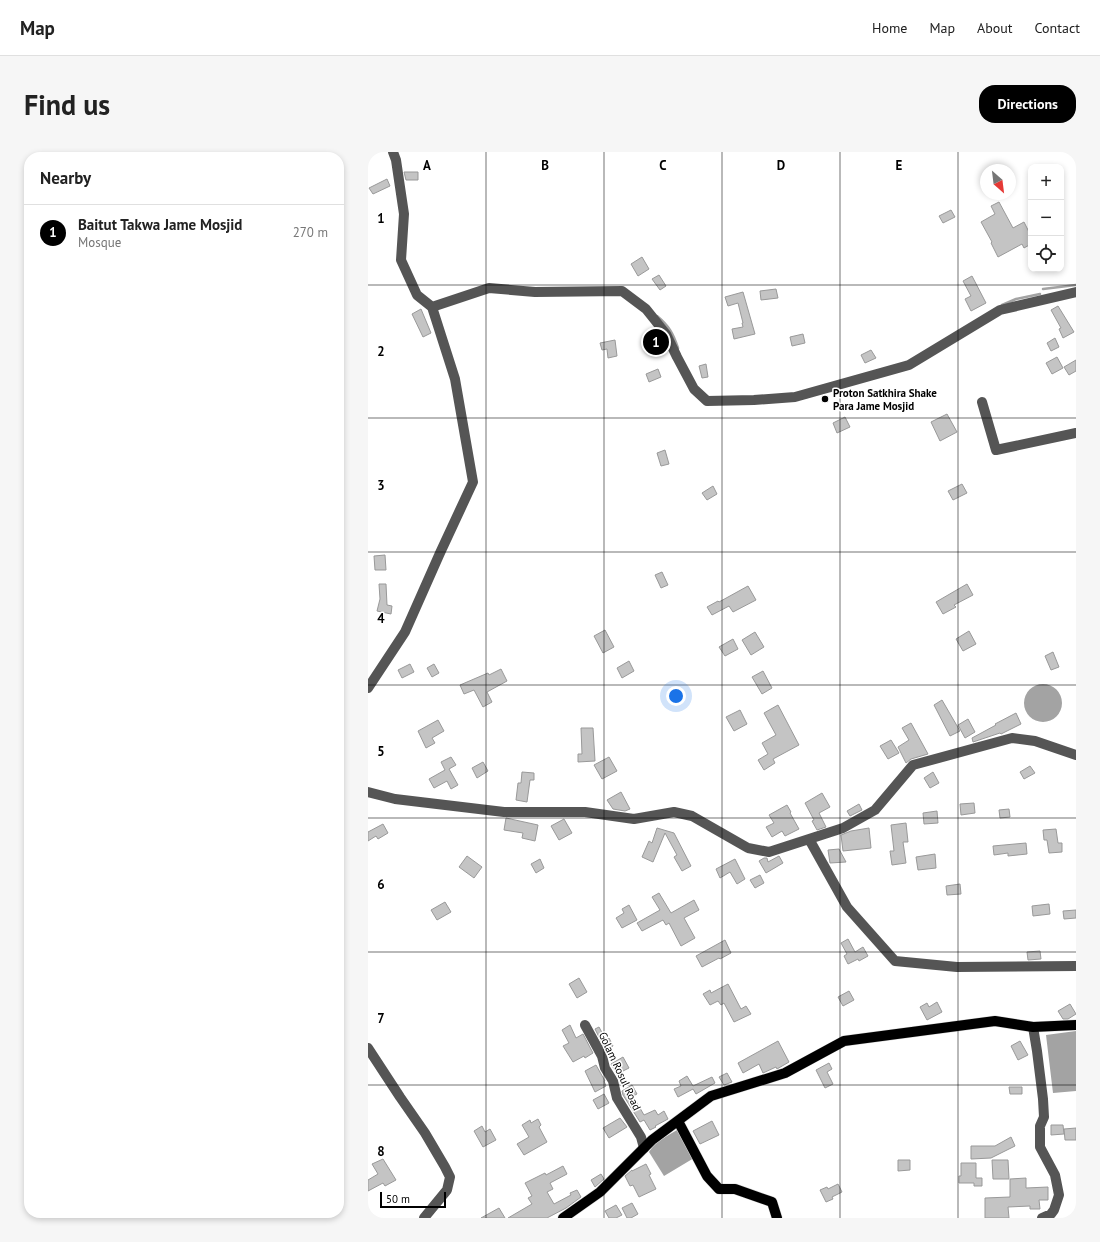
<!DOCTYPE html>
<meta charset="utf-8">
<style>
:root{--surface:#fff;--page:#f6f6f6;--text:#222;--muted:#767676;--line:#e0e0e0;--accent:#000}
body{margin:0;font-family:"PT Sans",sans-serif;background:var(--page);color:var(--text)}
.controls{position:absolute;right:12px;top:12px;display:grid;overflow:hidden;border-radius:8px;box-shadow:0 2px 6px #0003}
.controls button{width:36px;height:36px;display:grid;place-items:center;padding:0;border:0;border-bottom:1px solid var(--line);background:var(--surface);color:var(--text);font:20px sans-serif}
.compass{position:absolute;left:612px;top:12px;width:36px;height:36px;border-radius:50%;background:var(--surface);box-shadow:0 2px 6px #0003;rotate:152deg}
.scale{position:absolute;left:12px;bottom:10px;width:66px;box-sizing:border-box;padding-left:4px;border:2px solid #000;border-top:0;font-size:11px;line-height:14px;white-space:nowrap;color:#000;-webkit-text-stroke:3px #fff;paint-order:stroke}
.you{position:absolute;left:308px;top:544px;width:14px;height:14px;margin:-10px;border:3px solid #fff;border-radius:50%;background:#1a73e8;box-shadow:0 0 0 6px #1a73e833}
.badge{display:grid;place-items:center;width:26px;height:26px;border-radius:50%;background:var(--accent);color:#fff;font-size:13px;font-weight:700}
.pin{position:absolute;translate:-50% -50%;border:2px solid #fff;box-shadow:0 1px 4px #0006}
.list{margin:0;padding:0;list-style:none}
h2{display:flex;justify-content:space-between;align-items:center;height:52px;margin:0;padding:0 16px;font-size:17px}
h2 small{font-size:13px;font-weight:400;color:var(--muted)}
.list li{display:grid;grid-template-columns:26px 1fr auto;gap:12px;align-items:center;box-sizing:border-box;height:56px;padding:0 16px;border-top:1px solid var(--line)}
.list b{display:block;font-size:15px;white-space:nowrap}
.list p{margin:0;font-size:13px;white-space:nowrap;color:var(--muted)}
.list em{font-size:13px;font-style:normal;color:var(--muted)}
.icon{flex:none;width:22px;height:22px;fill:none;stroke:currentColor;stroke-width:2;stroke-linecap:round;stroke-linejoin:round}
.map{position:relative;flex:none;width:708px;height:1066px;overflow:hidden;border-radius:16px}
header{display:flex;align-items:center;gap:24px;box-sizing:border-box;height:56px;padding:0 20px;background:var(--surface);border-bottom:1px solid var(--line)}
header strong{font-size:19px}
nav{display:flex;gap:22px;margin-inline-start:auto;font-size:14px}
.intro{display:flex;align-items:center;justify-content:space-between;box-sizing:border-box;height:96px;padding:0 24px}
h1{margin:0;font-size:28px}
.button{padding:10px 18px;border-radius:16px;background:var(--accent);color:#fff;font-size:14px;font-weight:700}
main{display:flex;gap:24px;padding:0 24px}
aside{flex:1;background:var(--surface);border-radius:16px;box-shadow:0 2px 6px #0003}
.map>svg:first-child{display:block}
.water{fill:#a3a3a3}
.lines{fill:none;stroke-linecap:round;stroke-linejoin:round}
.stream{stroke:#a3a3a3;stroke-width:2.5}
.building{fill:#c4c4c4;stroke:#999}
.major-casing{stroke:#dbdbdb;stroke-width:11}
.minor{stroke:#555;stroke-width:10}
.major{stroke:#000;stroke-width:10}
.grid{fill:none;stroke:#000;stroke-width:1;stroke-opacity:0.55}
.poi-dot{fill:#000;stroke:#fff;stroke-width:1.5}
.labels{text-anchor:middle;stroke-width:3;stroke-linejoin:round;paint-order:stroke}
.poi-label{font-size:11px;font-weight:bold;fill:#000;stroke:#fff;text-anchor:start}
.street-label{font-size:11px;fill:#000;stroke:#fff}
.grid-label{font-size:13px;text-anchor:middle;font-weight:bold;fill:#000;stroke:#fff;stroke-width:3;stroke-linejoin:round;paint-order:stroke}
</style>
<header>
<strong>Map</strong>
<nav><a>Home</a><a>Map</a><a>About</a><a>Contact</a></nav>
</header>
<div class="intro"><h1>Find us</h1><a class="button">Directions</a></div>
<main>
<aside>
<h2>Nearby<small></small></h2>
<ul class="list">
<li><span class="badge">1</span><div><b>Baitut Takwa Jame Mosjid</b><p>Mosque</p></div><em>270 m</em></li>
</ul>
</aside>
<div class="map">
<svg width="708" height="1066" viewBox="0 0 708 1066">
<rect width="100%" height="100%" fill="#fff"/>
<path class="water" d="M656 551a19 19 0 1 1 38 0a19 19 0 1 1-38 0Z
M708,879v60l-23,2 -7,-58z
M309,978l17,28 -30,18 -15,-24 6,-9z"/>
<g class="lines">
<path class="stream" d="M675,137l33,-4
M634,153l14,-6 24,-5
M289,164c12,10 16,17 21,32"/>
</g>
<path class="building" d="M36,20h14v8h-12z
M19,27l3,7 -17,8 -4,-6z
M631,50l14,26 11,-6 7,14v8l-7,4 -2,-4 -24,13 -7,-14 1,-1 -11,-20 14,-8 -4,-8z
M583,58l4,7 -12,6 -4,-7z
M274,105l7,12 -11,7 -7,-12z
M291,123l7,11 -6,4 -8,-11z
M604,124l14,27 -15,8 -6,-12 6,-3 -8,-15z
M408,137l2,9 -17,2 -1,-9z
M375,140l12,42 -21,5 -2,-10 11,-2 -1,-4h1l-5,-20 -10,3 -3,-9z
M690,154l16,26 -11,6 -4,-9 2,-1 -10,-18z
M53,157l10,24 -8,4 -11,-23z
M435,182l2,9 -13,3 -2,-9z
M291,183l3,8 -9,5 -4,-8z
M687,186l4,9 -8,4 -4,-8z
M247,188l2,16 -9,2 -1,-9 -5,1 -2,-7z
M503,198l5,8 -11,5 -4,-8z
M689,205l6,11 -11,6 -6,-11z
M708,208v11l-7,4 -5,-8z
M338,212l2,13 -6,1 -3,-12z
M290,217l3,8 -12,5 -3,-8z
M579,262l10,18 -17,9 -9,-19z
M477,265l5,10 -13,6 -4,-10z
M297,298l4,14 -8,2 -4,-13z
M594,332l5,9 -14,7 -5,-9z
M345,334l4,8 -10,6 -5,-7z
M17,403l1,15h-11l-1,-14z
M294,420l6,13 -7,3 -6,-13z
M11,432h7l1,21 5,1 -1,8 -14,-3 3,-12z
M599,432l6,11 -19,10 2,2 -13,7 -7,-12z
M380,434l8,14 -23,12 -4,-6 -17,9 -5,-8 11,-6 1,1z
M237,478l9,17 -11,6 -9,-17z
M601,479l7,13 -13,7 -7,-12z
M387,480l9,15 -13,8 -9,-15z
M365,487l5,10 -13,7 -6,-9z
M685,500l6,15 -8,3 -6,-14z
M261,509l5,10 -12,7 -5,-10z
M42,512l4,8 -12,6 -4,-8z
M66,512l5,9 -7,4 -5,-9z
M133,517l6,12 -20,11 5,10 -9,5 -9,-17 -10,4 -4,-9 28,-12 1,2z
M395,519l9,17 -10,6 -10,-17z
M574,548l18,31 -10,5 -16,-31z
M410,553l21,40 -26,14 2,4 -11,7 -6,-10 10,-6 -6,-11 14,-8 -12,-22z
M372,558l7,14 -13,7 -8,-14z
M648,561l5,11 -20,10 -1,-1 -27,9 -1,-4 24,-13 -1,-1z
M600,567l7,13 -10,6 -7,-13z
M70,568l6,11 -12,7 3,5 -9,5 -8,-17z
M543,571l17,31 -17,5 -5,4 -8,-16 11,-7 -7,-12z
M213,576h12l2,33 -17,1v-8h4z
M523,588l8,13 -11,6 -8,-13z
M83,605l5,8 -7,4 9,16 -7,4 -4,-8 -13,7 -5,-9 16,-9 -4,-8z
M241,605l8,14 -15,8 -8,-14z
M115,610l5,9 -11,7 -5,-10z
M662,614l5,7 -11,6 -4,-7z
M154,620l12,1v7h-4l-3,22 -11,-2 2,-17h3z
M565,620l6,11 -9,5 -6,-10z
M253,640l9,17 -5,2 -12,-2 -6,-9z
M454,641l8,14 -11,6 7,14 -9,3 -5,-9 2,-1 -9,-17z
M606,651l1,10 -14,2 -1,-11z
M491,652l3,6 -12,6 -3,-5z
M419,653l4,7 -1,1 9,16 -14,7 -3,-5 -10,6 -6,-10 8,-4 -5,-8z
M641,657l1,8 -10,1 -1,-8z
M569,659l1,12 -14,1 -1,-11z
M138,666l32,7 -3,16 -13,-3 1,-5 -19,-3z
M196,667l8,14 -13,7 -8,-14z
M538,671l2,19h-5l3,21 -14,2 -2,-14h4l-3,-26z
M15,672l5,9 -10,6 -2,-3 -8,5v-9z
M289,676l17,5 17,33 -9,5 -8,-14 3,-2 -12,-22 -12,29 -11,-5 7,-16 3,2z
M501,676l2,20 -28,3 -2,-16 10,-4z
M688,677l2,14h4v9l-13,1 -2,-13h-3l-1,-10z
M658,691l1,11 -19,2v-3l-14,2 -1,-9z
M471,697l7,13 -16,1 -2,-13z
M567,702l1,14 -18,2 -2,-13z
M99,704l15,11 -8,11 -15,-11z
M411,704l4,7 -17,10 -7,-12 5,-3h3l1,4z
M172,707l4,9 -8,5 -5,-9z
M367,707l10,20 -8,5 -7,-12 -10,6 -4,-9z
M392,723l4,8 -9,5 -5,-8z
M592,732l1,10 -14,1 -1,-9z
M291,741l12,20 23,-13 5,10 -15,8 11,20 -14,8 -12,-23 -3,2 -3,-5 -21,11 -5,-8 23,-13 -8,-13z
M77,750l6,10 -14,8 -6,-10z
M681,752l1,10 -17,2 -1,-10z
M261,753l8,15 -15,8 -6,-10 8,-5 -2,-4z
M708,758v8l-12,1 -1,-8z
M480,787l7,13 8,-5 5,9 -9,5 -1,-2 -10,5 -4,-8 3,-2 -6,-11z
M357,788l6,13 -11,6 -1,-1 -17,9 -6,-11z
M672,799l1,8 -13,1 -1,-8z
M211,826l8,14 -10,6 -8,-14z
M360,832l13,25 5,-3 5,8 -17,8 -10,-19 -3,2 -3,-4 -8,4 -7,-11 7,-4 1,3z
M481,839l5,9 -11,6 -5,-9z
M569,850l5,10 -15,8 -7,-13 7,-4 2,4z
M702,852l6,10 -8,5h-5l-5,-8z
M202,873l6,13 7,-4 10,19 -8,5 -1,-2 -11,6 -10,-16 6,-3 -7,-13z
M231,875l7,13 3,-2 4,8 -6,3 -2,-3 -1,1 -9,-18z
M410,889l11,21 -12,7 -1,-2 -13,6 -4,-9 -16,9 -5,-10z
M652,889l8,14 -10,5 -7,-14z
M255,905l6,11 -12,6 -6,-10z
M461,911l3,6 -5,3 6,12 -8,4 -9,-18z
M228,913l9,16h-1l2,5 -11,6 -10,-21z
M359,921l5,9 -8,3 -5,-8z
M319,924l6,10 19,-9 3,6 -19,11 -3,-5 -15,8 -4,-8 7,-3 -2,-5z
M264,933l5,9 -4,2 11,19 11,-5 3,5 6,-4 4,8 -13,7 1,1 -6,3 -6,-10 -4,2 -17,-27 -1,-4z
M641,935h13v7h-12z
M236,942l5,9 -11,6 -5,-9z
M252,966l7,9 -18,11 -6,-10z
M170,967l3,6 -2,2 8,15 -23,13 -7,-11 12,-7 -7,-12 8,-5 1,3z
M344,969l7,14 -19,9 -7,-13z
M683,973h12l1,9 -13,1z
M114,974l3,6 5,-3 6,11 -13,7 -9,-16z
M708,976v12h-11l-1,-11z
M643,985l4,9 -24,12 -20,1v-13h24z
M15,1007l13,21 -11,6 -2,-3 -15,8v-11l10,-6 -6,-10z
M530,1008h12v10l-12,1z
M624,1008h16l1,19h-16z
M593,1011h15v15h6v8h-8v-3h-15v-7h2z
M278,1012l5,10 -2,1 7,14 -17,8 -6,-12 -3,1 -5,-10 7,-6v1z
M195,1014l4,8 -17,9 3,6 -6,3 7,12 17,-9 -1,-2 7,-3 4,7 -15,11 -19,10h-39l24,-14 -4,-6 4,-2 -7,-13 20,-10 1,2z
M233,1022l3,5 -9,8 -4,-7z
M658,1026v10l22,-1v13h-9l1,9h-10v-3l-22,1 1,11h-24v-20l25,-1v-18z
M470,1032l4,8 -10,5 1,2 -7,3 -6,-12 7,-3 1,2z
M264,1051l6,11 -7,4h-4l-5,-10z
M248,1053l6,10 -6,3h-7l-4,-7z
M131,1056l6,10h-24z"/>
<g class="lines">
<g class="major-casing">
<path id="major" d="M310,969l29,55 12,13h16l37,13 5,16
M195,1066l37,-26 52,-52 59,-44 74,-23 59,-32 151,-20 38,6 43,-2"/>
</g>
<path class="minor" d="M25,0l3,8 8,54 -3,46 16,35 15,12 57,-19 46,4 87,-1 24,18 20,25 11,23 17,32 13,12 47,-1 41,-3 114,-32 91,-55 76,-18
M614,250l14,48 80,-17
M0,536l37,-56 35,-79 33,-71 -18,-103 -23,-72
M0,640l27,7 109,13h81l49,7 40,-7 18,4 56,32 21,4 74,-24 32,-18 38,-45 99,-27 23,3 41,14
M441,687l38,68 48,54 62,6 119,-1
M217,873l17,31 3,12 8,13 4,17 24,39 3,11
M665,875l4,24 6,48 1,18 -4,9v21l15,28 4,20 -5,15 -3,4 -9,4
M0,896l32,49 25,36 20,34 5,10 -3,13 -23,28"/>
<use href="#major" class="major"/>
</g>
<path class="grid" d="M118,0v1066M236,0v1066M354,0v1066M472,0v1066M590,0v1066M0,133h708M0,266h708M0,400h708M0,533h708M0,666h708M0,800h708M0,933h708"/>
<circle class="poi-dot" cx="457" cy="247" r="4"/>
<g class="labels">
<g class="poi-label">
<text x="465" y="245">Proton Satkhira Shake<tspan x="465" dy="13">Para Jame Mosjid</tspan></text>
</g>
<g class="street-label">
<text transform="translate(252 919) rotate(65)" y="4">Golam Rosul Road</text>
</g>
</g>
<g class="grid-label">
<text x="59" y="18">A</text>
<text x="177" y="18">B</text>
<text x="295" y="18">C</text>
<text x="413" y="18">D</text>
<text x="531" y="18">E</text>
<text x="13" y="71">1</text>
<text x="13" y="204">2</text>
<text x="13" y="338">3</text>
<text x="13" y="471">4</text>
<text x="13" y="604">5</text>
<text x="13" y="737">6</text>
<text x="13" y="871">7</text>
<text x="13" y="1004">8</text>
</g>
</svg>
<div class="controls">
<button>+</button>
<button>−</button>
<button><svg class="icon" aria-label="locate" viewBox="0 0 24 24"><circle cx="12" cy="12" r="6"/><path d="M12 2v4M12 18v4M2 12h4M18 12h4"/></svg></button>
</div>
<svg class="compass" viewBox="-18 -18 36 36"><path d="M0-13l5 13h-10z" fill="#e53935"/><path d="M0 13l5-13h-10z" fill="#767676"/></svg>
<div class="scale">50 m</div>
<div class="you"></div>
<div class="pin badge" style="left:288px;top:190px">1</div>
</div>
</main>
